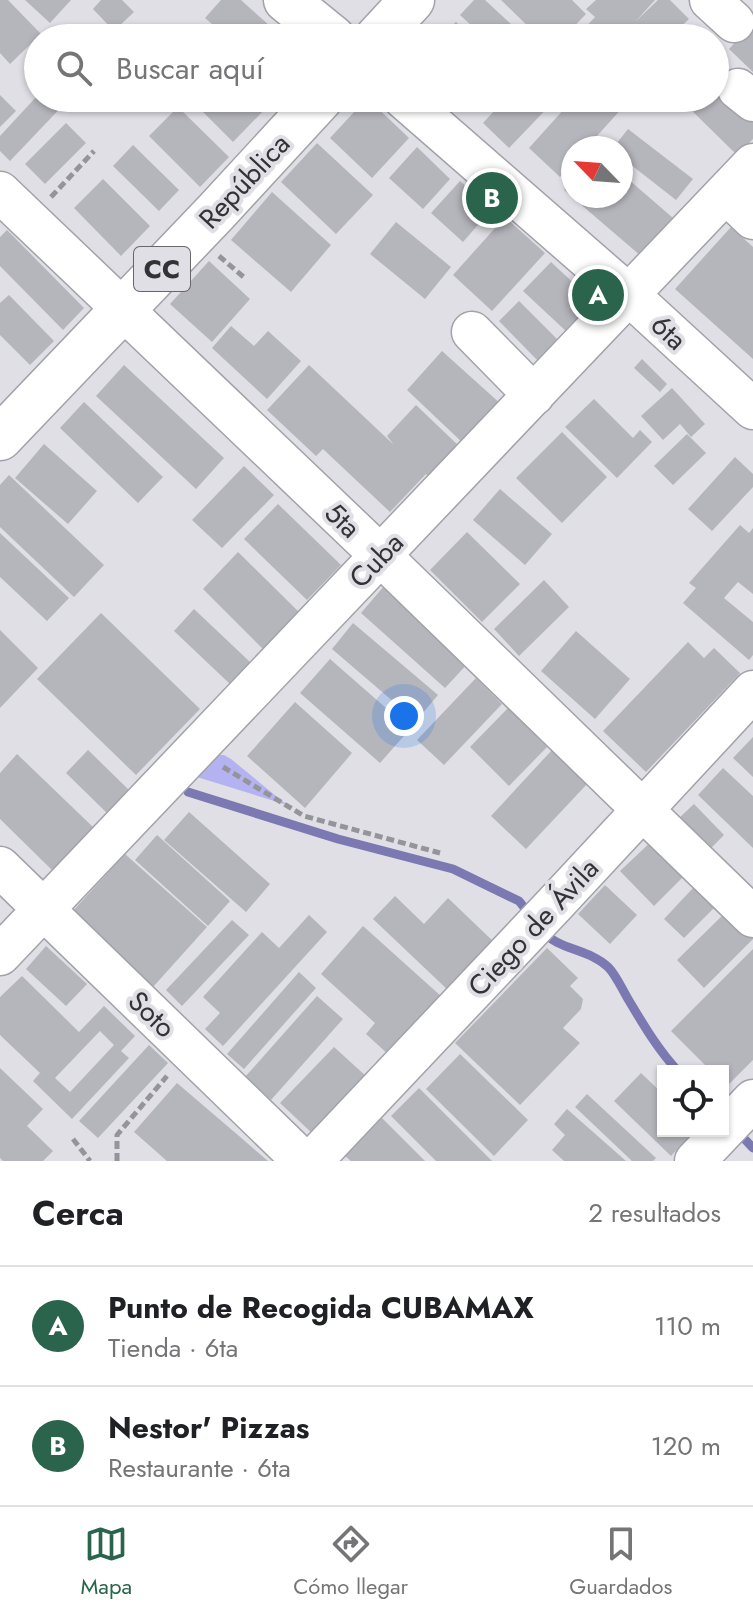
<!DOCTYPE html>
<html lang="es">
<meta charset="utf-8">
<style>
:root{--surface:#fff;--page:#f6f6f6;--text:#202124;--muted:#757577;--line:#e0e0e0;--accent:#2a644d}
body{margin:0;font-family:Jost,sans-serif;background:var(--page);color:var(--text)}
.controls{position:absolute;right:24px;bottom:24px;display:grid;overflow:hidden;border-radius:0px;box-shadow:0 2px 6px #0004}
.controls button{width:72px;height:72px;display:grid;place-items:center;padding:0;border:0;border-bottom:2px solid var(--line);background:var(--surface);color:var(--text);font:40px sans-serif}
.compass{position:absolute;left:561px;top:136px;width:72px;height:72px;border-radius:50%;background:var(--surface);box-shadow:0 2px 6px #0004;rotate:295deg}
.you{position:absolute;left:404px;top:716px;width:28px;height:28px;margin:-20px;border:6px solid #fff;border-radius:50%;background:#1a73e8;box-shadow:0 0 0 12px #1a73e833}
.badge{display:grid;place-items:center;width:52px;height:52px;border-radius:50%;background:var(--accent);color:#fff;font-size:26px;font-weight:700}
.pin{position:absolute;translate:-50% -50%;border:4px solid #fff;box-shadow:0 2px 8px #0006}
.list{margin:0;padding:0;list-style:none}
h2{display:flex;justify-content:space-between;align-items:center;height:104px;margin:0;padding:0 32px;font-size:34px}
h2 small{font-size:26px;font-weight:400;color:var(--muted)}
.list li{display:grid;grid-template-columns:52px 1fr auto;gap:24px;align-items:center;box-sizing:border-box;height:120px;padding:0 32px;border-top:2px solid var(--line)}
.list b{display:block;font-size:30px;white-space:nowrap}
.list p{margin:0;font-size:26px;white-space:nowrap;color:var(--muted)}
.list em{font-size:26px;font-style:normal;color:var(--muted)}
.icon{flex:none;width:44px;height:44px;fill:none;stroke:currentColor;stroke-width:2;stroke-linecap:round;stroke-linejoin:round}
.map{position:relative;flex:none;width:753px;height:1161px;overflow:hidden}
.search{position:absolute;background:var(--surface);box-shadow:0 2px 6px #0004;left:24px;right:24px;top:24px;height:88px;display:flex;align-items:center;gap:20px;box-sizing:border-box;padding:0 28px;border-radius:44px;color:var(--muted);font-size:30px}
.sheet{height:344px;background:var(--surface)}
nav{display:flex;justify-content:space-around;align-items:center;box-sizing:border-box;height:112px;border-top:2px solid var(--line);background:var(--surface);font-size:22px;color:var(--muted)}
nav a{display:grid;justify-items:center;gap:4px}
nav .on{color:var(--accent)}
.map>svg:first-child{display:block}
.green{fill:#b4b2f1}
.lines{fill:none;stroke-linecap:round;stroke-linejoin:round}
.stream{stroke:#7b78b2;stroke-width:9}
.building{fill:#b5b5bc;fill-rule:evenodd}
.minor-casing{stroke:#a2a2a9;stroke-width:43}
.major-casing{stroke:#a2a2a9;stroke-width:47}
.path{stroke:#949499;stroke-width:5;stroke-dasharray:8 4;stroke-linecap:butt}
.minor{stroke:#fff;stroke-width:40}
.major{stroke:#fff;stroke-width:44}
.labels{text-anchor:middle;stroke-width:8;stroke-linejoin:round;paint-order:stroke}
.shield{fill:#dfdfe5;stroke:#67676a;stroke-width:2}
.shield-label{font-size:26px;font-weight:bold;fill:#333335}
.street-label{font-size:28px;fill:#333335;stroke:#dfdfe5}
</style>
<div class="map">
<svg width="753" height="1161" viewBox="0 0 753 1161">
<rect width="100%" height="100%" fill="#dfdfe5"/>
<path class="green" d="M217,755h7l7,4 56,46 -90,-28z"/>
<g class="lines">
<path class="stream" d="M188,792l150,47 115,30 66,32 12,15
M542,931c17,19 47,18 66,36 8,8 14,22 20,32 15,25 30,51 50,72
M737,1131l16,17"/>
</g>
<path class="building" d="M0,0h8l33,34 -31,30 -10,-11z
M25,0h46l-21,23z
M101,0h21l12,12 -20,19 -21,-22z
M221,0h20l29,26 -10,12h-32l-23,-20z
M474,0h11l41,38h-41l-25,-23z
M501,0h71l14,14 -23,24h-23z
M596,0h59l-20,22 23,-22h12l19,19 -20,19h-80l-7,-7 13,-14 -9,-8z
M456,22l16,16h-34z
M753,23v49l-24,-23z
M715,81l38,37v21l-16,16 -52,-51 7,-6h23z
M0,95l16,16 -16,16z
M38,95v3h32l-60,63 -10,-10v-15z
M215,98h45l8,8 -35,36 -31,-31z
M367,98l42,40 -37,40 -42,-40z
M506,98h51l-48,50 -26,-25z
M574,98h42l9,7 -39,43h-13v15l-13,14 -31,-29z
M178,107l51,50 -29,30 -51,-51z
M66,123l20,20 -41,41 -20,-20z
M628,129l65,50 -17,21 -55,-43v-9h-8z
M317,143l56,52 -37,39 -55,-52z
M133,145l46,45 -20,21 -46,-45z
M417,147l33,32 -27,30 -34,-31z
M621,173l52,45 -32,38 -77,-66 9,-11v17h48z
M103,179l47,47 -29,30 -47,-48z
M460,181l32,28 -29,33 -32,-29z
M272,192l59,53 -40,47 -60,-52z
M505,217l40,36 -53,58 -39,-36z
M396,222l55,45 -26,32 -55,-45z
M731,227l22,20v112l-78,-70z
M7,230l77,78 -21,22 -63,-64v-29z
M209,261l41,38 -38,43 -42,-38z
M551,262l45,42 -28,29 -45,-42z
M9,295l45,46 -24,24 -30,-30v-32z
M519,301l41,41 -21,20 -40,-41z
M231,326l23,20 14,-15 33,30 -34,38 -55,-51z
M442,351l60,54 -37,40 -58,-55z
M642,359l25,25 -7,8 -26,-24z
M124,365l100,93 -28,31 -100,-93z
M309,365l85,80 -7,-9 29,-31 44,42 -30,31 -4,-4 -36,38 -67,-63 -7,7 -49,-46z
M672,388l33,36 -14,13 -11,-13 -17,16 -22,-24z
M594,399l39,39 7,-8 12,12 -35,36 -52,-51z
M84,402l79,75 -25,26 -78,-75z
M562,432l45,45 -45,46 -46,-45z
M687,434l19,19 -33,32 -19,-19z
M44,444l53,47 -29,33 -53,-46z
M735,457l18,17v13l-41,44 -24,-22z
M244,466l30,29 -52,53 -30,-28z
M9,475l95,90 -30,32 -74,-70v-42z
M500,489l52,45 -27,31 -52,-45z
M278,504l63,61 -34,35 -63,-61z
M740,525l9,8 4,-5v66l-15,-12 -14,16 29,24v33l-4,5 -66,-57 13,-15 -7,-5z
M467,532l53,52 -38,38 -52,-52z
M0,533l69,65 -22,23 -47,-44z
M238,552l61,60 -36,37 -60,-60z
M544,580l25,27 -50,49 -25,-27z
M385,585l85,76 -25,27 -84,-75z
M194,609l56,53 -20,22 -56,-53z
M101,613l99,96 -64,66 -99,-96z
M353,623l85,72 -22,26 -84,-72z
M0,630l38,38 -38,40z
M576,631l54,48 -35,40 -54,-48z
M688,642l16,16 10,-10 26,25 -94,99 -43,-41z
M330,659l80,70 -30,34 -80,-70z
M476,678l26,26 -58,61 -27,-25z
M295,702l57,51 -47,55 -58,-52z
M508,708l39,39 -38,39 -39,-39z
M753,737v40l-20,-19z
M88,750l42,41 -22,23 -42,-41z
M552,750l36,33 -62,66 -35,-33z
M17,754l76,73 -39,45 -54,-53v-46z
M723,768l30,28v52l-55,-53z
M694,804l30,31 -15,15 -31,-31z
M189,812l81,72 -24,28 -82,-72z
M157,835l73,66 -22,25 -73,-66z
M654,839l33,34 -33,33 -34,-35z
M125,854l82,73 -54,60 -82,-74z
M605,885l32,30 -27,29 -32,-30z
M693,888l21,20 -30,30 -20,-19z
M395,896l29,28 24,-26 48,46 -46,48 -77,-73z
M728,910l25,25v4l-49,49 -27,-28z
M309,915l18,17 -104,114 -18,-17 15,-16 -17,-16 59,-65 17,16z
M232,920l17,15 -67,71 -16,-16z
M363,926l79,71 -52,59 -24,-22 9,-11 -54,-49z
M46,946l41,38 -21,22 -40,-37z
M547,948l31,30 -8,8 13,13 -2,10 -18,19 17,15 -60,62 -65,-62z
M753,949v111l-27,27 -3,-4v-12h-12l-40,-40z
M299,972l17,16 -72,81 -17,-15z
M22,976l57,56 25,-26 31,30 -14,15 8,7 -57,61 -39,-38 7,-8 -40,-38v-38zM100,1031l14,14 -44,47 -15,-14z
M317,996l26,23 -72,81 -26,-23z
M149,1045l19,18 -70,75 -19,-17z
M334,1047l33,30 -54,57 -33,-31z
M460,1054l68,66 -34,36 -68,-67z
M0,1068l43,41 -16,17 26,25 -10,10h-40l-3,-3z
M641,1073l22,21v37h32l-24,25 -57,-55z
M177,1083l62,53 29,25h-101l-33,-29z
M419,1088l73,73h-56l-45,-45z
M587,1094l69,64 -3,3h-21l-57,-54z
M567,1109l59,52h-62l-12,-11 13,-15 -11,-11z
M382,1118l43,43h-74l-6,-5z"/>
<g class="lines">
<g class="minor-casing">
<path id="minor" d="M710,0l24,22
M738,89l15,12
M403,98l226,197 124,114
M0,192l380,363 373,362
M726,193l27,26
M472,332l62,63
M0,867l303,294
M0,955l753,-791
M312,1161l242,-256 199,-214
M695,1161l58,-61"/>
</g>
<g class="major-casing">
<path id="major" d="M286,0l47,38
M377,38l35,-38
M0,438l216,-226 105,-114"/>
</g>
<path class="path" d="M680,38l11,-9
M51,197l43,-46
M219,256l27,23
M223,767l81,49 136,37
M73,1139l17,22
M117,1161v-26l50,-59"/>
<use href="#minor" class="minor"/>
<use href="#major" class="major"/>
</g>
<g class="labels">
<rect class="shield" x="134" y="247" width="56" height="44" rx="6"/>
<g class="shield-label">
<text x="162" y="278">CC</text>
</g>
<g class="street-label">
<text transform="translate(244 181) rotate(-47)" y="10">República</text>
<text transform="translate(669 332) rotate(43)" y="10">6ta</text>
<text transform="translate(343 520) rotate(44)" y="10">5ta</text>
<text transform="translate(376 560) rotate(-46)" y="10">Cuba</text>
<text transform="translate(533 927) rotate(-47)" y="10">Ciego de Ávila</text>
<text transform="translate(152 1014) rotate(44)" y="10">Soto</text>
</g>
</g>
</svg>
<div class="controls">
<button><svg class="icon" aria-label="locate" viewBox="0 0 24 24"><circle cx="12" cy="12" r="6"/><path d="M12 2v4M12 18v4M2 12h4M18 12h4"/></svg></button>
</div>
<svg class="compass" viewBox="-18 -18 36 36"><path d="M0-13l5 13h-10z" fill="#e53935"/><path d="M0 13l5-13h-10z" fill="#757577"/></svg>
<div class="you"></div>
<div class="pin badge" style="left:598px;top:295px">A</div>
<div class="pin badge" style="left:492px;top:198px">B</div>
<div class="search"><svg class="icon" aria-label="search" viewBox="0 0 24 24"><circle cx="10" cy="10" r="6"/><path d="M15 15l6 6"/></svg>Buscar aquí</div>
</div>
<section class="sheet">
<h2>Cerca<small>2 resultados</small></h2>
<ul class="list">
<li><span class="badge">A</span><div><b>Punto de Recogida CUBAMAX</b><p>Tienda · 6ta</p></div><em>110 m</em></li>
<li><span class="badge">B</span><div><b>Nestor' Pizzas</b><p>Restaurante · 6ta</p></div><em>120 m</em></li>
</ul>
</section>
<nav>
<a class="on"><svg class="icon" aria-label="map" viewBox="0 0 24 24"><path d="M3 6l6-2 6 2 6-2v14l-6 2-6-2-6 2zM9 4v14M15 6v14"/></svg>Mapa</a>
<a><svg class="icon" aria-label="directions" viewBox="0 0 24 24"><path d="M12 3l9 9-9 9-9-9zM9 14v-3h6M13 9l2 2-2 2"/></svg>Cómo llegar</a>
<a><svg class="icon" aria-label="saved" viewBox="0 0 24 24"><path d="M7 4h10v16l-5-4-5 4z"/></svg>Guardados</a>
</nav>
